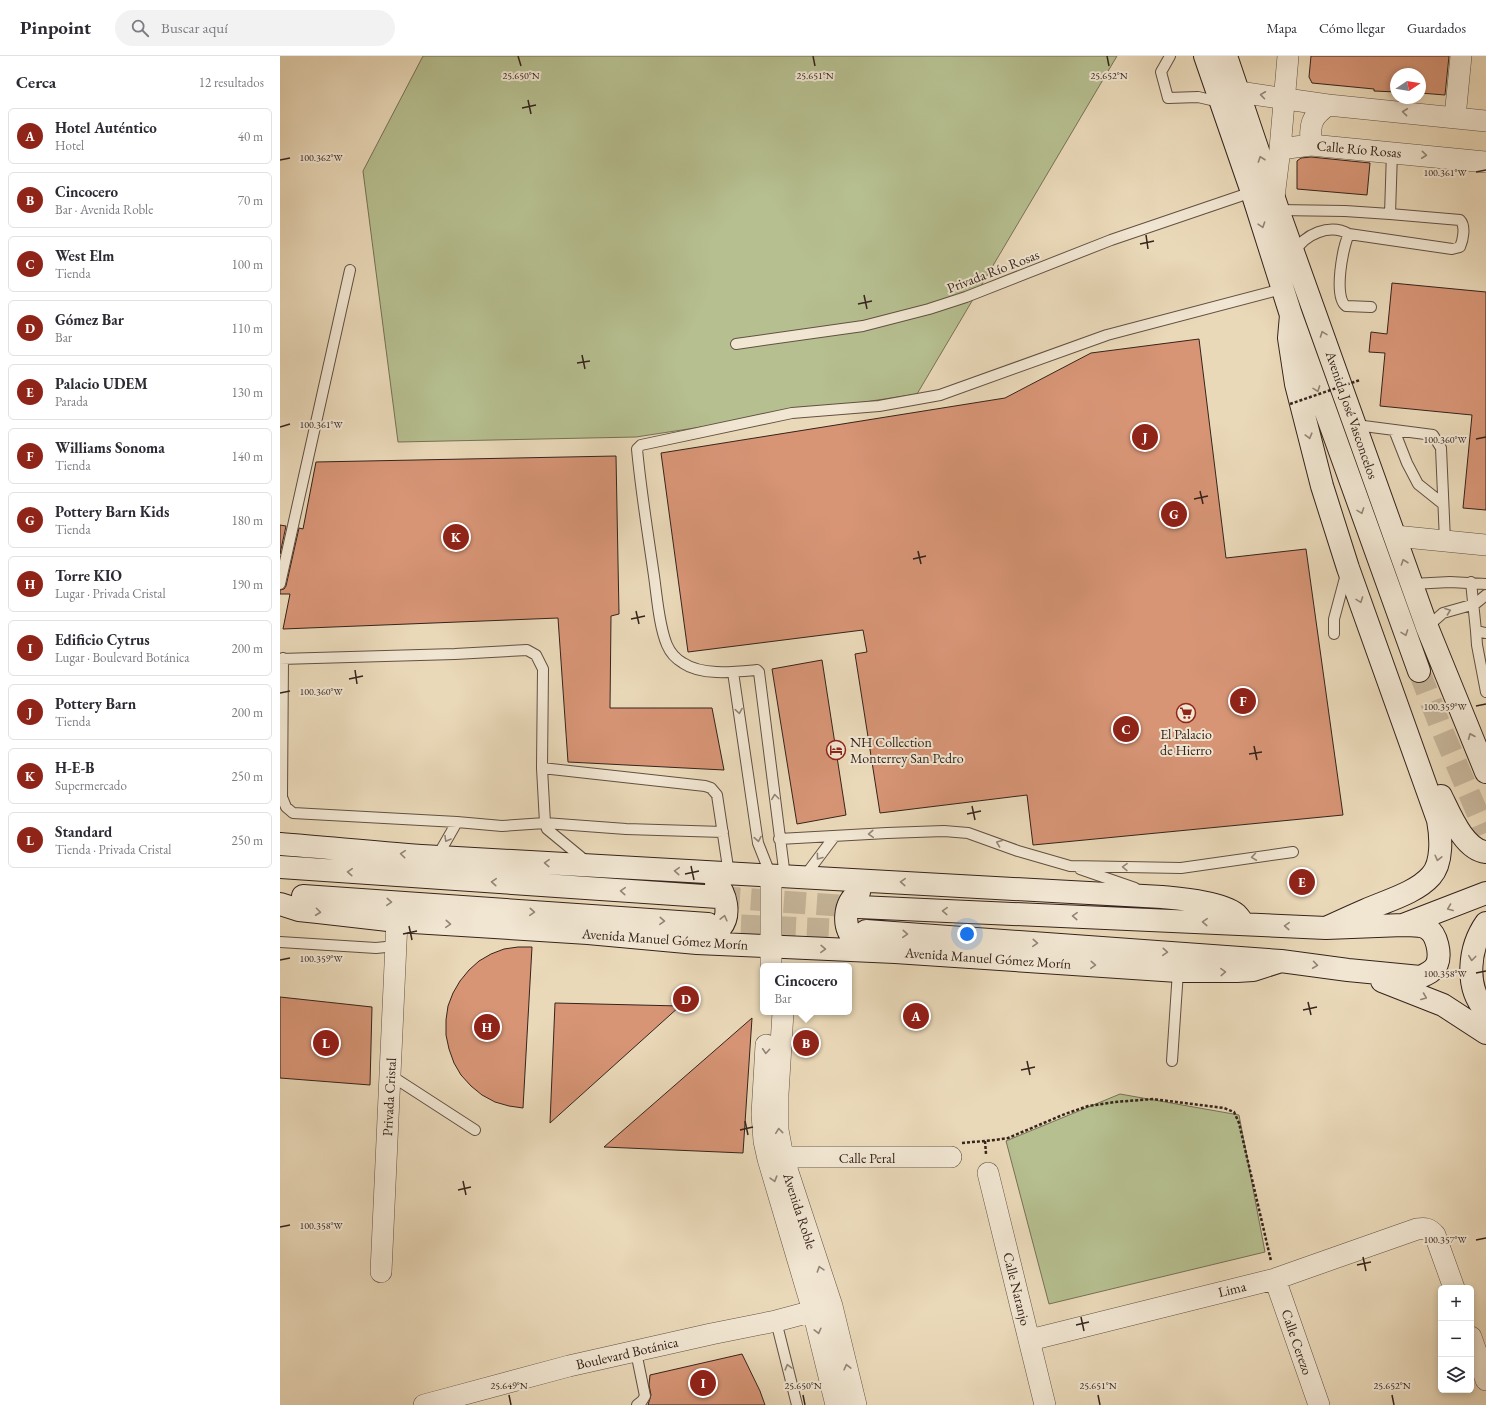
<!DOCTYPE html>
<html lang="es">
<meta charset="utf-8">
<style>
:root{--surface:#fff;--page:#f2f2f3;--text:#2b2b33;--muted:#7c7c81;--line:#e1e1e2;--accent:#8f2418}
body{margin:0;font-family:"EB Garamond",serif;background:var(--page);color:var(--text)}
.controls{position:absolute;right:12px;bottom:12px;display:grid;overflow:hidden;border-radius:6px;box-shadow:0 2px 6px #0003}
.controls button{width:36px;height:36px;display:grid;place-items:center;padding:0;border:0;border-bottom:1px solid var(--line);background:var(--surface);color:var(--text);font:20px sans-serif}
.compass{position:absolute;left:1110px;top:12px;width:36px;height:36px;border-radius:50%;background:var(--surface);box-shadow:0 2px 6px #0003;rotate:78deg}
.you{position:absolute;left:687px;top:878px;width:14px;height:14px;margin:-10px;border:3px solid #fff;border-radius:50%;background:#1a73e8;box-shadow:0 0 0 6px #1a73e833}
.badge{display:grid;place-items:center;width:26px;height:26px;border-radius:50%;background:var(--accent);color:#fff;font-size:13px;font-weight:700}
.pin{position:absolute;translate:-50% -50%;border:2px solid #fff;box-shadow:0 1px 4px #0006}
.popup{position:absolute;left:480px;top:907px;width:92px;height:52px;box-sizing:border-box;display:grid;place-content:center;border-radius:6px;background:var(--surface);filter:drop-shadow(0 1px 3px #0005);font-size:13px;white-space:nowrap;color:var(--muted)}
.popup b{font-size:15px;color:var(--text)}
.popup::after{content:'';position:absolute;left:50%;top:100%;margin-left:-8px;border:8px solid transparent;border-top-color:var(--surface)}
.list{margin:0;padding:0;list-style:none}
h2{display:flex;justify-content:space-between;align-items:center;height:52px;margin:0;padding:0 16px;font-size:17px}
h2 small{font-size:13px;font-weight:400;color:var(--muted)}
.list li{display:grid;grid-template-columns:26px 1fr auto;gap:12px;align-items:center;box-sizing:border-box;height:56px;margin:0 8px 8px;padding:0 8px;border:1px solid var(--line);border-radius:6px}
.list b{display:block;font-size:15px;white-space:nowrap}
.list p{margin:0;font-size:13px;white-space:nowrap;color:var(--muted)}
.list em{font-size:13px;font-style:normal;color:var(--muted)}
.icon{flex:none;width:22px;height:22px;fill:none;stroke:currentColor;stroke-width:2;stroke-linecap:round;stroke-linejoin:round}
.map{position:relative;flex:none;width:1206px;height:1349px;overflow:hidden}
header{display:flex;align-items:center;gap:24px;box-sizing:border-box;height:56px;padding:0 20px;background:var(--surface);border-bottom:1px solid var(--line)}
header strong{font-size:19px}
nav{display:flex;gap:22px;margin-inline-start:auto;font-size:14px}
.search{width:280px;height:36px;background:var(--page);display:flex;align-items:center;gap:10px;box-sizing:border-box;padding:0 14px;border-radius:22px;color:var(--muted);font-size:15px}
main{display:flex}
aside{flex:1;background:var(--surface)}
.map>svg:first-child{display:block}
.green{fill:#b6bf90;stroke:#767156}
.building{fill:#d79576;stroke:#35231c}
.lines{fill:none;stroke-linecap:round;stroke-linejoin:round}
.secondary-tunnel{stroke:#c6b59a;stroke-width:22;stroke-dasharray:22 11;stroke-linecap:butt}
.lane-casing{stroke:#625043;stroke-width:12}
.street-casing{stroke:#625043;stroke-width:22}
.secondary-casing{stroke:#35231c;stroke-width:24}
.path{stroke:#35231c;stroke-width:2.5;stroke-dasharray:3 2;stroke-linecap:butt}
.lane{stroke:#f1e6d2;stroke-width:10}
.street{stroke:#f1e6d2;stroke-width:21}
.secondary{stroke:#f1e6d2;stroke-width:22}
.path-bridge{stroke:#35231c;stroke-width:2.5;stroke-dasharray:3 2;stroke-linecap:butt}
.oneway{stroke:#938477}
.ticks{fill:none;stroke:#35231c;stroke-width:1.5}
.labels{text-anchor:middle;stroke-width:4;stroke-linejoin:round;paint-order:stroke}
.street-label{font-size:14px;fill:#35231c;stroke:#f1e6d2}
.poi-label{font-size:14px;fill:#35231c;stroke:#f1e6d2}
.ticks-label{font-size:10px;text-anchor:middle;fill:#35231c;stroke:#f1e6d2;stroke-width:4;stroke-linejoin:round;paint-order:stroke}
</style>
<header>
<strong>Pinpoint</strong>
<div class="search"><svg class="icon" aria-label="search" viewBox="0 0 24 24"><circle cx="10" cy="10" r="6"/><path d="M15 15l6 6"/></svg>Buscar aquí</div>
<nav><a>Mapa</a><a>Cómo llegar</a><a>Guardados</a></nav>
</header>
<main>
<aside>
<h2>Cerca<small>12 resultados</small></h2>
<ul class="list">
<li><span class="badge">A</span><div><b>Hotel Auténtico</b><p>Hotel</p></div><em>40 m</em></li>
<li><span class="badge">B</span><div><b>Cincocero</b><p>Bar · Avenida Roble</p></div><em>70 m</em></li>
<li><span class="badge">C</span><div><b>West Elm</b><p>Tienda</p></div><em>100 m</em></li>
<li><span class="badge">D</span><div><b>Gómez Bar</b><p>Bar</p></div><em>110 m</em></li>
<li><span class="badge">E</span><div><b>Palacio UDEM</b><p>Parada</p></div><em>130 m</em></li>
<li><span class="badge">F</span><div><b>Williams Sonoma</b><p>Tienda</p></div><em>140 m</em></li>
<li><span class="badge">G</span><div><b>Pottery Barn Kids</b><p>Tienda</p></div><em>180 m</em></li>
<li><span class="badge">H</span><div><b>Torre KIO</b><p>Lugar · Privada Cristal</p></div><em>190 m</em></li>
<li><span class="badge">I</span><div><b>Edificio Cytrus</b><p>Lugar · Boulevard Botánica</p></div><em>200 m</em></li>
<li><span class="badge">J</span><div><b>Pottery Barn</b><p>Tienda</p></div><em>200 m</em></li>
<li><span class="badge">K</span><div><b>H-E-B</b><p>Supermercado</p></div><em>250 m</em></li>
<li><span class="badge">L</span><div><b>Standard</b><p>Tienda · Privada Cristal</p></div><em>250 m</em></li>
</ul>
</aside>
<div class="map">
<svg width="1206" height="1349" viewBox="0 0 1206 1349">
<rect width="100%" height="100%" fill="#ead9b9"/>
<filter id="stains"><feTurbulence type="fractalNoise" baseFrequency=".005" numOctaves="4"/><feColorMatrix values="0 0 0 0 .2 0 0 0 0 .09 0 0 0 0 .02 0 0 0 .5 -.17"/></filter>
<radialGradient id="worn" r=".72"><stop offset=".6" stop-color="#630" stop-opacity="0"/><stop offset="1" stop-color="#630" stop-opacity=".3"/></radialGradient>
<path class="green" d="M143,0h694l-200,338 -281,43 -238,5 -35,-271z
M840,1038l119,21 26,137 -216,52 -43,-163z"/>
<path class="building" d="M1031,0h138l-4,39 -25,-2v-19h-24v18l-22,-1v-2l-62,-6 -3,-6z
M1031,101l59,6 -3,32 -70,-6v-28l4,-3z
M1112,227l94,9v218l-23,-2 9,-93 -92,-9 5,-53 -16,-1 2,-20 16,2z
M919,283l27,219 80,-9 37,266 -310,30 -6,-50 -147,18 -25,-159 12,-2 -4,-22 -175,22 -27,-199 344,-55 86,-45z
M336,400l3,158 -8,2 -1,92h102l12,62 -156,-8 -10,-144 -275,11 7,-35h-10v-4l4,-1 2,-3 13,-58 4,1 13,-67z
M0,469l6,1 -6,28z
M542,604l24,155 -49,9 -25,-155z
M238,891h14l-9,161 -14,-2 -14,-4 -13,-7 -11,-9 -10,-11 -7,-12 -5,-14 -3,-14v-15l2,-14 5,-13 7,-12 9,-11 10,-9 12,-7 13,-5z
M0,941l92,10 -2,78 -90,-7z
M275,947l125,3 -130,117z
M472,962l-9,135 -139,-6z
M462,1298l18,37 5,14h-117l3,-10 -2,-10 1,-10z"/>
<g class="lines">
<path class="secondary-tunnel" d="M1139,615l20,52 47,110
M438,841l141,10
M428,868l158,7"/>
<g class="lane-casing">
<path id="lane" d="M890,0l-9,16 7,26 30,-1 22,5
M998,154l67,1 45,3
M1014,197c10,-19 36,-30 55,-19
M1091,251l-25,-1c-13,-9 -3,-60 3,-72l103,15 8,-2c3,-7 6,-21 0,-27l-70,-6 2,-62
M456,288l127,-18 66,-17 37,-12 145,-57 141,-48
M1076,369l77,10 8,13 4,93
M1114,374l13,33 11,21 25,20
M1191,526l5,49 10,2
M0,528l70,-314
M1132,528l38,-2 36,2
M1147,571l16,-14 32,-9 11,-9
M1196,575l1,14 9,47
M1054,578v-15l12,-45
M3,602l-1,139 4,10 7,6 164,9 45,4 43,-3 81,6 97,3
M0,603l175,-5 72,-4 9,5 7,14 -1,99 3,55 2,6 40,33
M453,616l25,171 13,33
M262,712l163,18 6,2 6,7 12,79
M499,783l108,-6 57,-2 24,2 50,18 52,15 111,2 112,-16
M157,801l20,-35
M800,813l55,19
M505,821l-26,-205 -2,-2c-22,2 -55,6 -74,-7 -7,-4 -13,-11 -16,-18 -8,-19 -10,-48 -13,-69 -6,-42 -13,-84 -17,-127l4,-4 151,-32 87,-7 61,-11 167,-60 175,-46
M524,821l30,-40
M0,886l96,6 20,-2
M892,1005l6,-90
M110,1019l85,55
M496,1265l21,84
M356,1296l9,44 -3,5 -5,4"/>
</g>
<g class="street-casing">
<path id="street" d="M959,36l89,13 158,16
M1175,61l6,-61
M1031,89c-1,-21 -1,-27 17,-40
M1000,93l8,-93
M994,141l6,-48 31,-4 175,17
M1115,480l91,9
M491,910v-90
M503,956l-5,82v36l5,27 49,149 24,99
M486,989l-4,69 2,27 4,18 45,152 23,94
M503,1101h168
M708,1117l57,232
M101,1216l16,-351
M995,1223l44,126
M1191,1281l15,43
M750,1284l245,-61 142,-50c8,-1 12,-1 18,6l19,53
M144,1349l145,-39 142,-32 65,-13 56,-15"/>
</g>
<g class="secondary-casing">
<path id="secondary" d="M925,0l47,136 39,123 128,356
M946,0l52,154 149,417 59,145
M1011,259l-2,23 7,46 26,102 26,82 90,252c3,16 5,43 -7,56 -15,17 -45,25 -65,34 -14,6 -27,12 -40,18
M1161,740c9,18 23,54 45,56
M0,788c53,4 106,10 159,13 241,15 482,26 723,40 19,2 59,5 74,17 3,3 5,6 8,10
M0,811l438,30
M579,836c-15,11 -18,35 -3,49 5,4 11,7 16,10
M23,840l405,28
M0,848l19,6 19,2 79,9 191,12 109,10 198,9 283,19h59l16,-1 28,-9
M579,851l467,21 77,-3 83,-32
M1206,867c-17,24 -22,64 0,88
M586,875l415,30 67,9 72,7c7,-3 14,-6 17,-13 4,-10 0,-29 -9,-35 -7,-5 -17,-3 -25,-4
M420,885c6,-4 16,-8 21,-14 10,-12 5,-34 -5,-44
M1102,925l61,24 43,28"/>
</g>
<path class="path" d="M705,1085l1,13
M682,1087l33,-3 13,-2 57,-24 23,-8 27,-4 38,-3 71,9 10,4 5,11 32,138"/>
<use href="#lane" class="lane"/>
<use href="#street" class="street"/>
<use href="#secondary" class="secondary"/>
<path class="path-bridge" d="M1010,348l70,-24"/>
</g>
<defs><path id="oneway-chevron" d="M-2-3.5L2.5 0L-2 3.5" fill="none" stroke-width="1.6" stroke-linecap="round" stroke-linejoin="round"/></defs>
<g class="oneway">
<use href="#oneway-chevron" transform="translate(983 39) rotate(-172)"/>
<use href="#oneway-chevron" transform="translate(1125 56) rotate(-174)"/>
<use href="#oneway-chevron" transform="translate(1144 99) rotate(6)"/>
<use href="#oneway-chevron" transform="translate(981 103) rotate(-109)"/>
<use href="#oneway-chevron" transform="translate(982 169) rotate(72)"/>
<use href="#oneway-chevron" transform="translate(1043 278) rotate(-110)"/>
<use href="#oneway-chevron" transform="translate(1037 333) rotate(70)"/>
<use href="#oneway-chevron" transform="translate(1029 380) rotate(75)"/>
<use href="#oneway-chevron" transform="translate(1081 455) rotate(70)"/>
<use href="#oneway-chevron" transform="translate(1124 506) rotate(-109)"/>
<use href="#oneway-chevron" transform="translate(1080 544) rotate(70)"/>
<use href="#oneway-chevron" transform="translate(1168 555) rotate(-20)"/>
<use href="#oneway-chevron" transform="translate(1125 577) rotate(70)"/>
<use href="#oneway-chevron" transform="translate(459 655) rotate(81)"/>
<use href="#oneway-chevron" transform="translate(1191 680) rotate(-113)"/>
<use href="#oneway-chevron" transform="translate(495 741) rotate(-97)"/>
<use href="#oneway-chevron" transform="translate(591 778) rotate(176)"/>
<use href="#oneway-chevron" transform="translate(167 783) rotate(120)"/>
<use href="#oneway-chevron" transform="translate(478 783) rotate(80)"/>
<use href="#oneway-chevron" transform="translate(719 787) rotate(-159)"/>
<use href="#oneway-chevron" transform="translate(123 798) rotate(-175)"/>
<use href="#oneway-chevron" transform="translate(539 801) rotate(127)"/>
<use href="#oneway-chevron" transform="translate(974 801) rotate(172)"/>
<use href="#oneway-chevron" transform="translate(1158 802) rotate(104)"/>
<use href="#oneway-chevron" transform="translate(267 807) rotate(-177)"/>
<use href="#oneway-chevron" transform="translate(845 811) rotate(-179)"/>
<use href="#oneway-chevron" transform="translate(397 815) rotate(-176)"/>
<use href="#oneway-chevron" transform="translate(70 816) rotate(-176)"/>
<use href="#oneway-chevron" transform="translate(214 826) rotate(-176)"/>
<use href="#oneway-chevron" transform="translate(623 826) rotate(-177)"/>
<use href="#oneway-chevron" transform="translate(343 835) rotate(-176)"/>
<use href="#oneway-chevron" transform="translate(109 846) rotate(4)"/>
<use href="#oneway-chevron" transform="translate(1170 852) rotate(159)"/>
<use href="#oneway-chevron" transform="translate(665 855) rotate(-177)"/>
<use href="#oneway-chevron" transform="translate(38 856) rotate(7)"/>
<use href="#oneway-chevron" transform="translate(252 856) rotate(4)"/>
<use href="#oneway-chevron" transform="translate(795 860) rotate(-177)"/>
<use href="#oneway-chevron" transform="translate(444 862) rotate(-76)"/>
<use href="#oneway-chevron" transform="translate(382 865) rotate(4)"/>
<use href="#oneway-chevron" transform="translate(925 866) rotate(-177)"/>
<use href="#oneway-chevron" transform="translate(168 868) rotate(4)"/>
<use href="#oneway-chevron" transform="translate(1007 870) rotate(-177)"/>
<use href="#oneway-chevron" transform="translate(625 878) rotate(4)"/>
<use href="#oneway-chevron" transform="translate(755 887) rotate(4)"/>
<use href="#oneway-chevron" transform="translate(543 893) rotate(2)"/>
<use href="#oneway-chevron" transform="translate(885 896) rotate(4)"/>
<use href="#oneway-chevron" transform="translate(1192 902) rotate(97)"/>
<use href="#oneway-chevron" transform="translate(813 909) rotate(4)"/>
<use href="#oneway-chevron" transform="translate(1035 909) rotate(8)"/>
<use href="#oneway-chevron" transform="translate(943 916) rotate(-2)"/>
<use href="#oneway-chevron" transform="translate(1144 941) rotate(22)"/>
<use href="#oneway-chevron" transform="translate(486 995) rotate(94)"/>
<use href="#oneway-chevron" transform="translate(499 1075) rotate(-96)"/>
<use href="#oneway-chevron" transform="translate(494 1123) rotate(74)"/>
<use href="#oneway-chevron" transform="translate(540 1213) rotate(-108)"/>
<use href="#oneway-chevron" transform="translate(538 1275) rotate(76)"/>
<use href="#oneway-chevron" transform="translate(508 1311) rotate(-105)"/>
<use href="#oneway-chevron" transform="translate(567 1311) rotate(-104)"/>
</g>
<path class="ticks" d="M238,0l3,10M533,0l2,10M827,0l2,10M248,44l3,14M242,52l14,-3M0,104l10,-2M1196,116l10,-2M866,179l2,14M860,188l14,-3M584,239l3,14M578,248l14,-3M302,299l3,14M297,307l13,-2M0,371l10,-3M1196,383l10,-2M920,435l3,13M914,443l14,-3M638,495l3,13M633,503l13,-3M356,555l3,13M351,563l14,-3M75,614l2,14M69,623l14,-3M0,637l10,-2M1196,650l10,-2M974,690l3,14M969,698l13,-2M692,750l3,14M687,758l14,-3M411,810l3,14M405,818l14,-3M129,870l3,14M123,878l14,-3M0,904l10,-2M1196,917l10,-2M1028,946l3,13M1023,954l14,-3M747,1005l3,14M741,1014l14,-3M465,1065l3,14M460,1074l13,-3M183,1125l3,14M178,1134l13,-3M0,1171l10,-2M1196,1184l10,-2M1083,1201l3,14M1077,1209l14,-3M801,1261l3,14M796,1269l13,-3M229,1339l2,10M523,1339l2,10M818,1339l2,10M1112,1339l2,10"/>
<defs>
<g id="supermarket-ring" transform="scale(1)"><circle r="9.5" fill="#f1e6d2" stroke="#8f2418" stroke-width="1.5"/><path d="M-6-5.5h2.5l.6 2H6L4.5 2H-2.5L-4.4-4H-6ZM-1.5 3.2a1.3 1.3 0 1 0 .1 0ZM3 3.2a1.3 1.3 0 1 0 .1 0Z" fill="#8f2418"/></g>
<g id="hotel-ring" transform="scale(1)"><circle r="9.5" fill="#f1e6d2" stroke="#8f2418" stroke-width="1.5"/><path d="M-6-4.5h1.5V1H6V5H4.5V3h-9V5H-6ZM-4 0a1.8 1.8 0 1 1 3.6 0ZM.5 0V-2.5h3Q6-2.5 6 0Z" fill="#8f2418"/></g>
</defs>
<g fill-rule="evenodd">
<use href="#supermarket-ring" x="906" y="657"/>
<use href="#hotel-ring" x="556" y="694"/>
</g>
<g class="labels">
<g class="street-label">
<text transform="translate(1079 93) rotate(5)" y="5">Calle Río Rosas</text>
<text transform="translate(713 215) rotate(-21)" y="5">Privada Río Rosas</text>
<text transform="translate(1072 359) rotate(71)" y="5">Avenida José Vasconcelos</text>
<text transform="translate(385 883) rotate(4)" y="5">Avenida Manuel Gómez Morín</text>
<text transform="translate(708 902) rotate(4)" y="5">Avenida Manuel Gómez Morín</text>
<text transform="translate(109 1041) rotate(-87)" y="5">Privada Cristal</text>
<text x="587" y="1107">Calle Peral</text>
<text transform="translate(520 1155) rotate(72)" y="5">Avenida Roble</text>
<text transform="translate(737 1233) rotate(76)" y="5">Calle Naranjo</text>
<text transform="translate(952 1233) rotate(-14)" y="5">Lima</text>
<text transform="translate(1017 1286) rotate(71)" y="5">Calle Cerezo</text>
<text transform="translate(347 1297) rotate(-13)" y="5">Boulevard Botánica</text>
</g>
<g class="poi-label">
<text x="906" y="683">El Palacio<tspan x="906" dy="16">de Hierro</tspan></text>
<text x="570" y="691" text-anchor="start">NH Collection<tspan x="570" dy="16">Monterrey San Pedro</tspan></text>
</g>
</g>
<g class="ticks-label">
<text x="241" y="23">25.650°N</text>
<text x="535" y="23">25.651°N</text>
<text x="829" y="23">25.652°N</text>
<text x="41" y="105">100.362°W</text>
<text x="1165" y="120">100.361°W</text>
<text x="41" y="372">100.361°W</text>
<text x="1165" y="387">100.360°W</text>
<text x="41" y="639">100.360°W</text>
<text x="1165" y="654">100.359°W</text>
<text x="41" y="906">100.359°W</text>
<text x="1165" y="921">100.358°W</text>
<text x="41" y="1173">100.358°W</text>
<text x="1165" y="1187">100.357°W</text>
<text x="229" y="1333">25.649°N</text>
<text x="523" y="1333">25.650°N</text>
<text x="818" y="1333">25.651°N</text>
<text x="1112" y="1333">25.652°N</text>
</g>
<rect width="100%" height="100%" filter="url(#stains)"/>
<rect width="100%" height="100%" fill="url(#worn)"/>
</svg>
<div class="controls">
<button>+</button>
<button>−</button>
<button><svg class="icon" aria-label="layers" viewBox="0 0 24 24"><path d="M12 4l9 5-9 5-9-5zM3 14l9 5 9-5"/></svg></button>
</div>
<svg class="compass" viewBox="-18 -18 36 36"><path d="M0-13l5 13h-10z" fill="#e53935"/><path d="M0 13l5-13h-10z" fill="#7c7c81"/></svg>
<div class="you"></div>
<div class="pin badge" style="left:636px;top:960px">A</div>
<div class="pin badge" style="left:526px;top:987px">B</div>
<div class="popup"><b>Cincocero</b>Bar</div>
<div class="pin badge" style="left:846px;top:673px">C</div>
<div class="pin badge" style="left:406px;top:943px">D</div>
<div class="pin badge" style="left:1022px;top:826px">E</div>
<div class="pin badge" style="left:963px;top:645px">F</div>
<div class="pin badge" style="left:894px;top:458px">G</div>
<div class="pin badge" style="left:207px;top:971px">H</div>
<div class="pin badge" style="left:423px;top:1327px">I</div>
<div class="pin badge" style="left:865px;top:381px">J</div>
<div class="pin badge" style="left:176px;top:481px">K</div>
<div class="pin badge" style="left:46px;top:987px">L</div>
</div>
</main>
